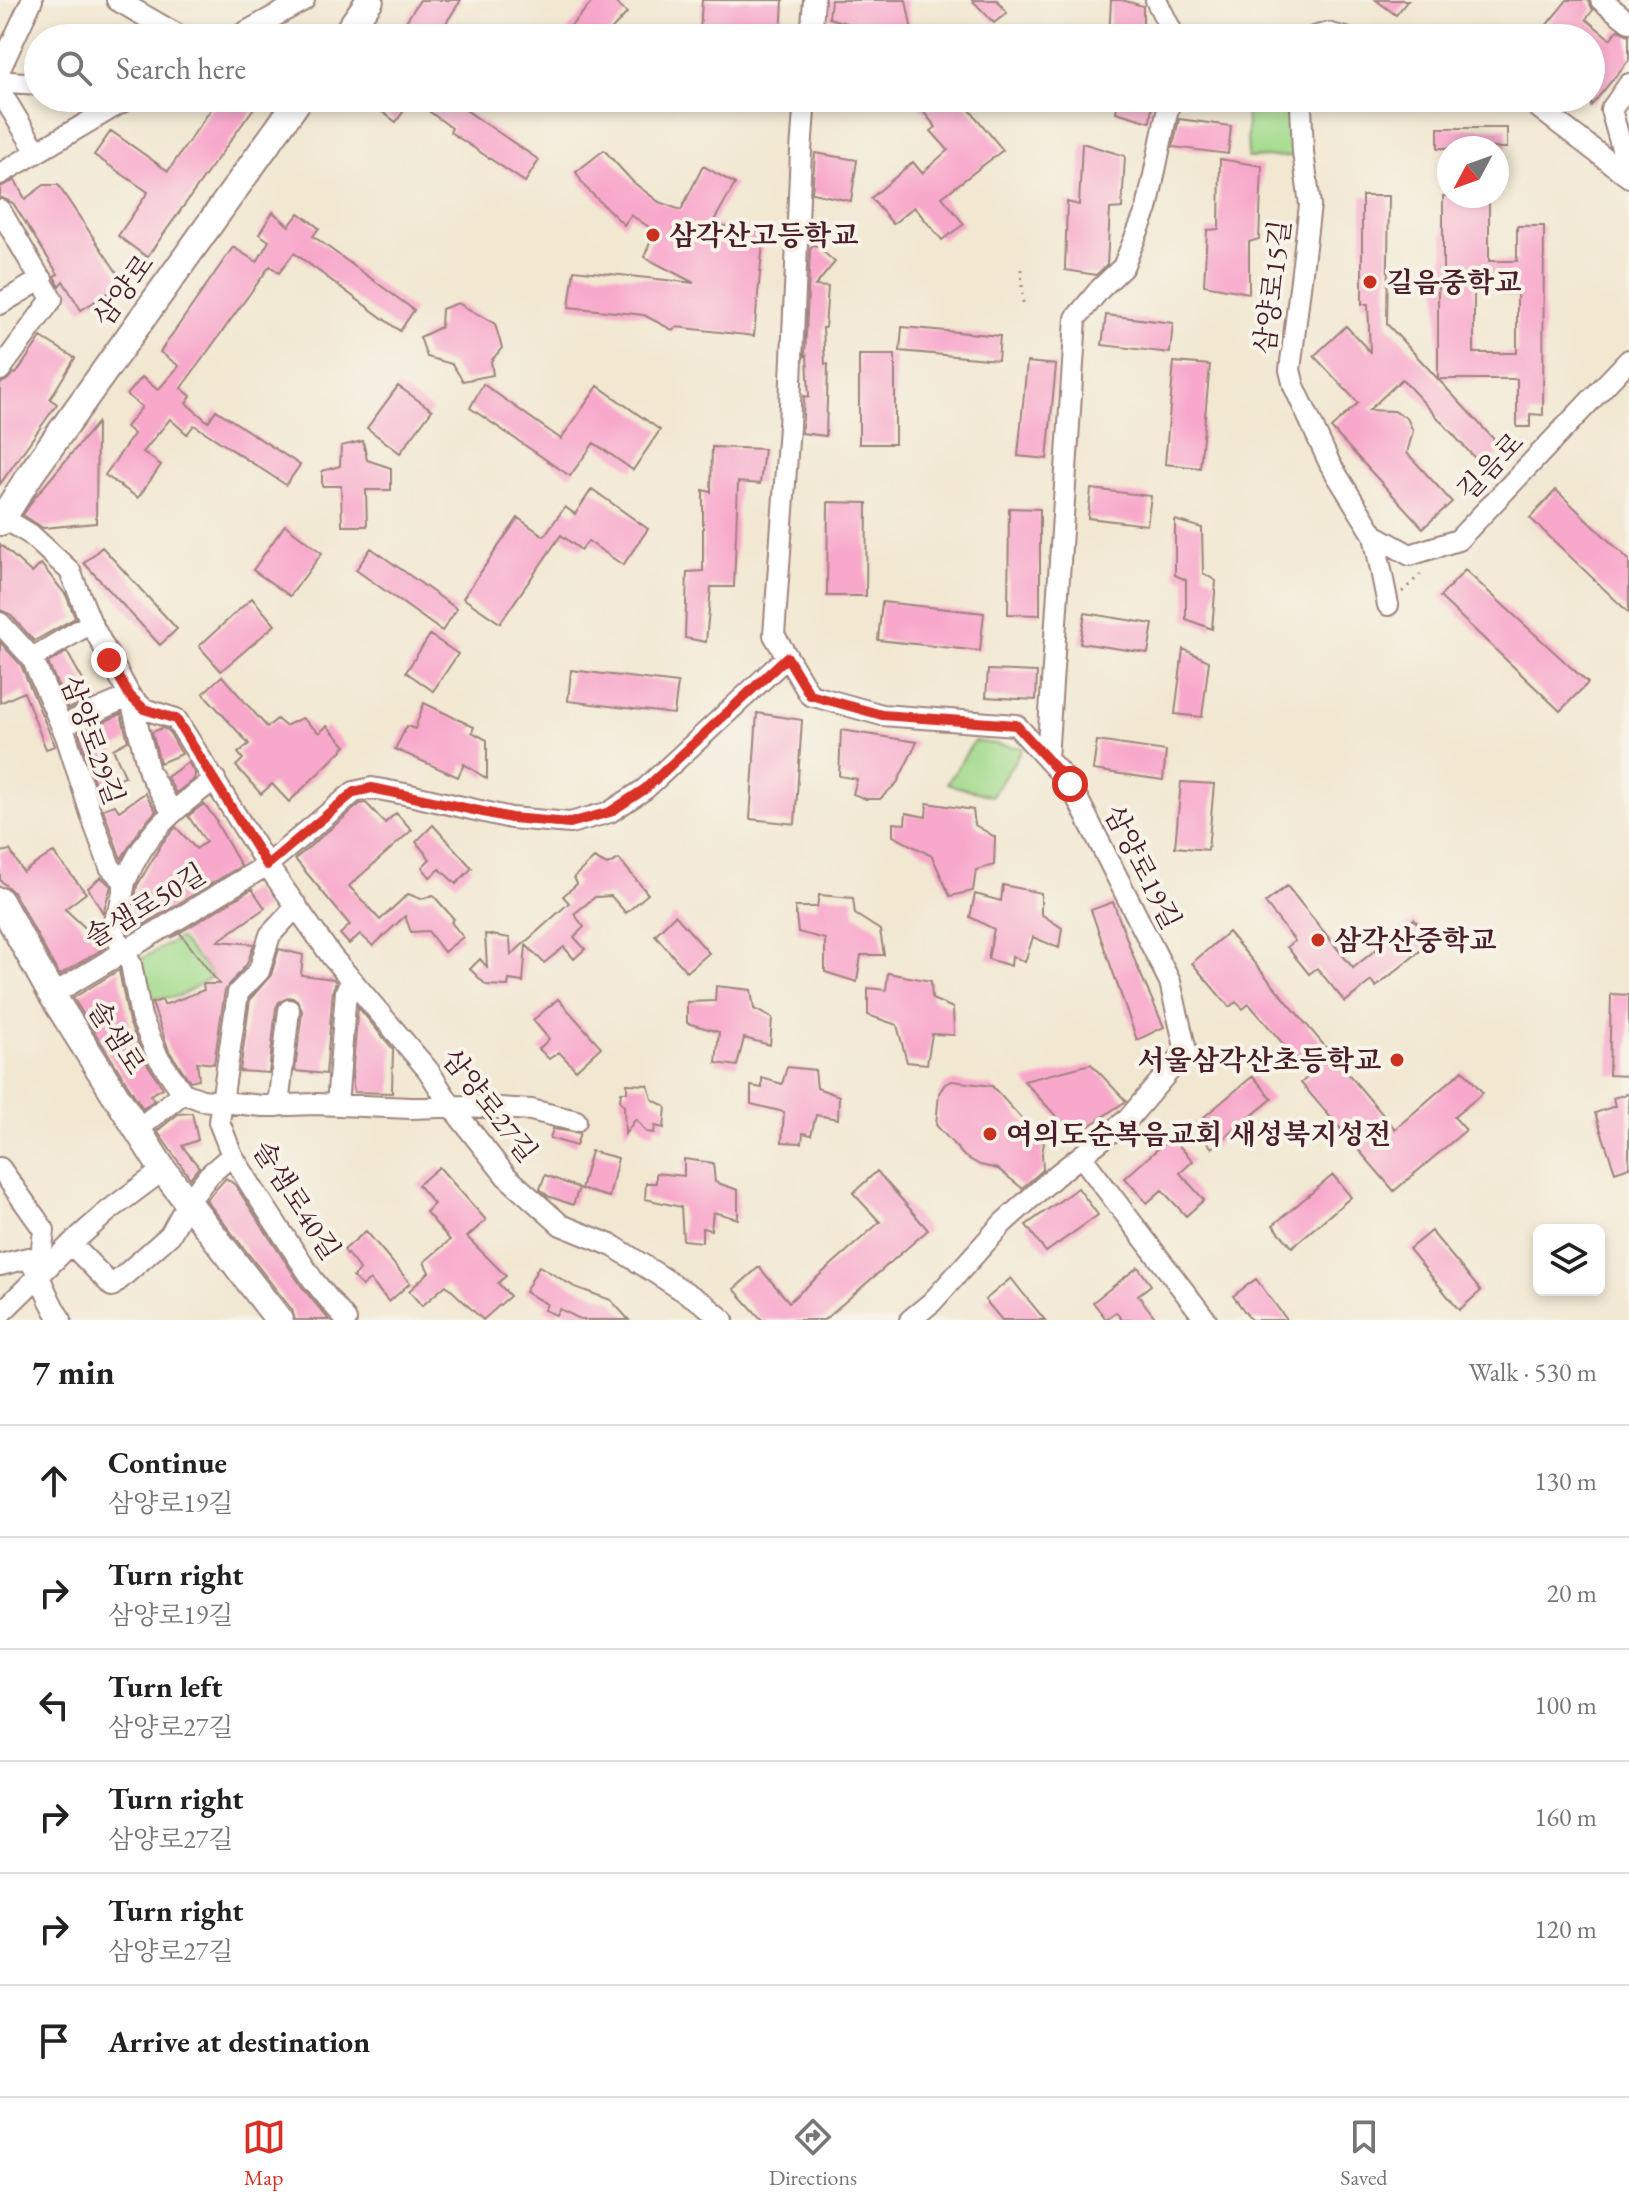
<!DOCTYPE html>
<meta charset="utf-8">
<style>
:root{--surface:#fff;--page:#f6f6f6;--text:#222;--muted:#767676;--line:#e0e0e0;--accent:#d93025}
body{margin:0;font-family:"EB Garamond","Noto Serif KR",serif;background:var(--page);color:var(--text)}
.controls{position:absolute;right:24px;bottom:24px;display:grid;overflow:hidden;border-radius:12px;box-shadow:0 4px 12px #0003}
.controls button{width:72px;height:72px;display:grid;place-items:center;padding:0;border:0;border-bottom:2px solid var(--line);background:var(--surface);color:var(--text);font:40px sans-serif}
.compass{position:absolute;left:1437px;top:136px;width:72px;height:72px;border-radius:50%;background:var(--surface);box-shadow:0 4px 12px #0003;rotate:229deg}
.stop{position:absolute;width:24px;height:24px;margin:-18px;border:6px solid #d93025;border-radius:50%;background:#fff}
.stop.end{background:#d93025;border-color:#fff;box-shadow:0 2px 8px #0008}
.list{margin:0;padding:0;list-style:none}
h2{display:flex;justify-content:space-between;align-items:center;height:104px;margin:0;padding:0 32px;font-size:34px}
h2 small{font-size:26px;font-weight:400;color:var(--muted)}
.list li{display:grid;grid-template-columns:52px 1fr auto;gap:24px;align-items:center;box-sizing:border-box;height:112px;padding:0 32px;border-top:2px solid var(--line)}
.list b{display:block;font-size:30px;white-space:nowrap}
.list p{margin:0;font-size:26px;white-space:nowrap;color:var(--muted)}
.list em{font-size:26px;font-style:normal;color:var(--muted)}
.icon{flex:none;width:44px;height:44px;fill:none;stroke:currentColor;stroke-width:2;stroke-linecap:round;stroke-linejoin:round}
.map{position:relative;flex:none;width:1629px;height:1320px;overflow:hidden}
.search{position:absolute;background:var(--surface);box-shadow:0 4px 12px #0003;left:24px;right:24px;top:24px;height:88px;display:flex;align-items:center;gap:20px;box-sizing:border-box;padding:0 28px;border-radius:44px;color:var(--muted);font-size:30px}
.sheet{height:776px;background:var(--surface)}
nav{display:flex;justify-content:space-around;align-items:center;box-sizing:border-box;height:112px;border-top:2px solid var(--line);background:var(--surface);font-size:22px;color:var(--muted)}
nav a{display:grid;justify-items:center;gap:4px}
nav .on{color:var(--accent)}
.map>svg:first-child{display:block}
.green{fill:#a3db8d;stroke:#767d5c;stroke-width:2}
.building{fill:#f8a8cb;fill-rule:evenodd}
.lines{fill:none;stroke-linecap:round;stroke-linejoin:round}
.minor-casing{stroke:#9e847e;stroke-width:24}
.major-casing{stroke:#9e847e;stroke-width:30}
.path{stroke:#9e847e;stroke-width:3;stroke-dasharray:2 6;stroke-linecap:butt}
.minor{stroke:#fff;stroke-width:20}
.major{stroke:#fff;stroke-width:26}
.route{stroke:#d93025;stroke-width:10}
.poi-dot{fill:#c8321e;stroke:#f7f3e8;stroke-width:3}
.labels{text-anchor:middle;stroke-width:8;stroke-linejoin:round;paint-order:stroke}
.poi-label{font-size:28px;font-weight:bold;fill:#4a1f2b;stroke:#f7f3e8;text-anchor:start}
.street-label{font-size:28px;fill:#4a1f2b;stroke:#f7f3e8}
</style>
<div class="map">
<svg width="1629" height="1320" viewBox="0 0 1629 1320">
<rect width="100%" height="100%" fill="#f7f3e8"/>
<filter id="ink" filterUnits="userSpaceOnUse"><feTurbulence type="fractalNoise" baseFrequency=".0125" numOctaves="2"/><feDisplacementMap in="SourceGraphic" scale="16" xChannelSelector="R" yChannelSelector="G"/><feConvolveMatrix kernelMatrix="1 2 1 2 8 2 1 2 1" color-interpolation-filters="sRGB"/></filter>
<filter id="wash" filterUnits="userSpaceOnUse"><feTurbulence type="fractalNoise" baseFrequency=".006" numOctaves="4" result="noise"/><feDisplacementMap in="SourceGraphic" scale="32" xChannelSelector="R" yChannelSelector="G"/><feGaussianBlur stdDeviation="1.8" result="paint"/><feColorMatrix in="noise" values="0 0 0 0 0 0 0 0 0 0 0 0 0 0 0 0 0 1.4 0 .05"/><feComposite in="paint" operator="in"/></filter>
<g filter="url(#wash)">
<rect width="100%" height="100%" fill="#f2e8d2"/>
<path class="green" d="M1246,98h45l2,58 -45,2z
M974,741l49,7 -31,48 -45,-12z
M179,938l34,38 -33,20 -36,4 -8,-38z"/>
<g id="blocks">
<path class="building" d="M420,0h41l-25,38h-21l-14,-9z
M594,0h18l15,13 -23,25h-44z
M702,0h81l-2,37 -81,-3z
M831,0h75l6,31 -25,4v3h-34v-13l-24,-7z
M972,0h25l10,13 -13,10z
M1111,0h11l21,6v32h-34z
M1376,0h32l-12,15z
M1567,0h21l5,10 -7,9 24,20 8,-9 11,5v25l-38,46v-68h-55z
M219,98h42l-114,159 -29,-21 30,-44 -54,-37 17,-24 57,40z
M379,98h69l91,62 -14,22 -75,-50 2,-4 -40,-29 -16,23 -22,-16z
M912,98h48l43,52 -61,47 22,27 -22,16 -28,-33 -21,17 -22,-26 42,-36 9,11 26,-23 -17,-19 5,-4z
M1118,98h35l-3,24 -34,-10z
M1179,119l52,7 -3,28 -55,-7z
M1438,128h69v20h-69z
M1082,143l43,13 -3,52 -12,1 -3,56 -11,10 -31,-5 2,-68 12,3z
M604,150l29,32 26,20 22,8 22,-44 32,18 -23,40 52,8 -10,104 -78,-9 -2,4 -30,-16 -75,-8 5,-37 120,13 -50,-26 11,-26 -24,-16 -7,10 -40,-39 -8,-14z
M815,153l42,7 -6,41 -39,-8z
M1220,159l42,7 -3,73 -10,3v51l-45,-8 3,-55 12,-1z
M15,180l10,19 19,-14h14l66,98 -43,27 -18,-29 -4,5 -5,-10 4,-2 -45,-71 -13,-6v-10z
M1362,196h27l-2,128 114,123v5l-17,16 -82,-89 -33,31 25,1 13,7 6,13 -6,22 45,49 -29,26 -92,-100 27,-25 -44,-47 32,-30 24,26 -2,-48h-6z
M1443,196h46v65h28v-35h27l-1,189 -13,-1v13h-13v-48h-79v-98h5zM1474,279h27v15h16v59h-43z
M273,212l16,14 10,-13 20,15 -6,8 101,74 -14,21 -106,-78 -15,20 -9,-7 -89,122 10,8 -5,7 22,19 8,-12 84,55 -14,20 -92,-60 -7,9 -17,-15 -27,33 18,13 -23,33 -33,-23 29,-41 -8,-7 16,-20 -15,-12 15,-18 16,13 21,-24 -19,-14 73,-105 24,15 12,-21 -10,-7z
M814,244l21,18 -20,24 13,1 -3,41h-2l2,36h3l-2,72 -24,-3 2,-37 5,1 -2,-42 -2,1 5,-107z
M458,303l37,21 7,24 -11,13 2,14 -30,6 -11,-17 -25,-7 -7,-20 21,-10 1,-18z
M1106,315l67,8 -3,30 -68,-8z
M902,327l98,9 -2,24 -98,-9z
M41,337l34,21 -25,41 7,5 -57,80v-101l6,-2 8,-8 2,1z
M859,355h36v89h-36z
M1027,362l29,3 -9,94 -29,-3z
M1174,362l36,3 -10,103 -35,-4z
M483,384l78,55 37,-53 62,44 -27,40 -39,-27 -24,33 -100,-68z
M398,386l34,24 -32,43 -33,-25z
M97,423l-1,100 -53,5 -20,-13 12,-18z
M363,441l4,19 24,8v22h-25l1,36h-25l-1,-40h-19v-15l18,-5 1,-20z
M712,447l52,2 -4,35 -22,-2 -4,105h-23l-5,55 -21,-4 2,-66 16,-1v-81l8,2z
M592,489l56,40 -25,36 -35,-24 -7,9 -20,-15 -61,88 -37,-25 55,-80 26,18 21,-29 10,7z
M1091,489l60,7 -4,29 -59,-7z
M1556,490l73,70v53l-99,-95z
M828,502l39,1 -1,93h-39z
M1009,508l31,1v106l-32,-1z
M1175,520l27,8 1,45 13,8 -4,48 -26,-10v-39l-11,-5z
M285,525l37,28 -32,43 -37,-26z
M0,544l32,29 9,-9 25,31 9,23 -41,23 -24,-27 -10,-4z
M102,547l75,82 -17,16 -76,-82z
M371,548l86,61 -15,22 -86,-61z
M1465,570l123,113 -28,28 -120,-114z
M252,598l23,27 -54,46 -22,-25z
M882,602l102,11 -4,38 -102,-11z
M1085,613l68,11 -5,29 -68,-10z
M430,635l28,19 -25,37 -27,-19z
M0,642l21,23 34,81 -9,3 -22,-57 -24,11z
M1183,649l26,12 -7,56 -27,-3z
M67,652l26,46 -25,11 -20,-46z
M571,670l107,13 -4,31 -106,-13z
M988,670l49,2 -1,28 -50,-3z
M222,676l45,51 10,-8 8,7 17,-8 17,15 8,-7 19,20 -57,56 -17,-18 -11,10 -25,-28 7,-7 -5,-6 11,-9 -46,-51z
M424,703l50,24 -2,5 15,8v39l-23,-15 -6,13 -63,-28 12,-23 8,3z
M757,713l45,7 -7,104 -45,-5z
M121,714l7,27 -15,8 12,27 -29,12 -17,-55z
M162,728l6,2 14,24 -22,9 -8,-31z
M841,730l76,12 -20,41 -17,16h-14l-13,-5 4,-15 -18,-3z
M1097,741l69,10 -3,29 -70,-10z
M188,762l7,12 -1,5 -18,14 -9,-16z
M1181,782l33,2 -6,66 -33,-3z
M145,793l11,18 -15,17 -20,31 -18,-50 12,-4 4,6z
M366,803l19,20 11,-10 16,17 -63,56 31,34 28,-26 13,5 12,-4 21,24 -3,3 12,15 -19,15 -16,-21 -17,1 -6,-16 -32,30 -13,-12 -11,10 -9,-10 10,-9 -55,-66 65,-55z
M927,803l46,7 2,15 20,12 -1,28 -18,5 -3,21 -23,5 -18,-40 -39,-20v-13l12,1 1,-11 20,4z
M204,804l13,17 -1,1 25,44 -112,67 -3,-6 7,-16 4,-25 25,-43 14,-16 20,22 10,-7 -18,-26z
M433,825l39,43 -16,16 -16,-15 -10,8 -8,-10 8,-8 -14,-17z
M10,850l13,22 30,-20 33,41 -21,16 41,38 -47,28 -45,-82 -14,-13v-28z
M594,858l13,7 12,-6 29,35 -22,19 -15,-17 -16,1 -21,17 10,13 -10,10 11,12 -11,10 -10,-12 -20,16 -18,-18 -3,37 -14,-2 -1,6 -22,-1 -16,-16 10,-10 7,8 -2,-33 25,4 1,17 58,-52 -6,-7 14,-12 -3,-7z
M101,877l10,9 -8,27 -15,-25z
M1003,885l38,8v21l21,14 -3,20 -26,-11 -8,25 -13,-6 -1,10 -23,-7 6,-30 -24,-12 5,-23 26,7z
M1287,886l66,82 61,-49 18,22 -56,46 -5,-6 -26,21 -28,-34 -8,6 -22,-27 8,-6 -30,-38z
M252,889l13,19 -47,33 36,3 -7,20 -22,26 -11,74 -17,-2 2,17 -9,2 -21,-30 -17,-48 10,-3 2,5 40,-15 -1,-6h16l-39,-51 -9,5z
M819,895l34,3 2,16 25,16 4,25h-23l-4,27 -32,-10v-33l-27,-7 -3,-25h22z
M1113,902l24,64 27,61 -27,13 -46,-130z
M675,915l34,38 -22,19 -32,-37z
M1228,932l167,197 68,-59 20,23 -29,24 12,13 -72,61 -93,-108 9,-8 -61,-71 -6,5 -7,-7 -7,5 -37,-44z
M279,949l24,6 -2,20 32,4 3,3 -3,8 -7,84 -31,-3 7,-60 -5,-11 -7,-3 -11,5 -3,6 -7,65 -29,-2 10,-72 21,-24z
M119,970l10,52 17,40 17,26 -13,7 4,5 -11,9 -70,-111z
M888,973l43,8 1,18 21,9 1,27 -22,-1 -5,30 -20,-2 -10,-37 -29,-10v-27l18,2z
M716,986l35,4 3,19 18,9 -2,27 -26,-7 -7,28 -21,-3 3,-31 -32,-9v-21l28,-1z
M1611,994l18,1v81l-20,-1z
M558,999l43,48 -25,23 -17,-18 -10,7 -10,-10 10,-10 -16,-19z
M358,1007l35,42 -1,44 -38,-1 -2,-16z
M1091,1064l35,37 -52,35 -50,-55z
M787,1067l28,3 2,18 22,8 -1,23 -22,-4 -5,20 -8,-2 -1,10 -20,-1 2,-30 -33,-8v-18l11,2v-10l20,6z
M1253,1076l19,23 -60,49 -19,-22z
M952,1081l40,5 52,57 -2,10 1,17 -21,18 -24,-19 -18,-4 -16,-9 -28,-31 3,-32 6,-9z
M627,1084l21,1 4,14 14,8 -2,21 -9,-2 -1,7 -8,-1 -10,-13 -11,15 -1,-28 -4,-5 1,-9h6z
M1629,1093v74l-14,5 -20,-59 20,-7 -2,-8z
M192,1113l6,27 -16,6 17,21 -9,11 -33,-47 21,-17z
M553,1129l27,4 -4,13 -26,-8z
M1171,1137l22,24 -13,12 24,27 -18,16 -24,-26 -15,13 -22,-25z
M591,1151l27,7 -9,39 -28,-8z
M684,1159l29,4 2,19 23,8v29l-25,-7 -2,18 -9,-2v14l-19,-2 -2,-33 -36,-8 1,-16h10v-10l28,3z
M439,1167l47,53 -19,17 39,39 -8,7 12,13 -27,24 -37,-35 -24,21 -13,-15 20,-19 -5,-10 26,-22 -24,-28 8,-8 -16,-19z
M877,1171l51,59 -104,90h-62l-28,-31 25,-22 30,35 91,-80 -27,-29z
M545,1175l34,13 -6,17 -25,-9 -8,-7z
M1333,1175l18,22 -59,50 -19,-22z
M226,1178l9,7 67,102 27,33h-34l-3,-10 -86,-110z
M1078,1188l20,27 -52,37 -20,-27z
M366,1231l44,52 -21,19 -19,-22 -8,6 -9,-9 7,-7 -16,-20z
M1431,1231l50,60 -22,19 -50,-61z
M539,1266l36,21 36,13 18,20h-47l-22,-11 -4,6 -12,-5 3,-6 -22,-12z
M1138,1267l13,18 -13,10 19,25h-35l-6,-8 -10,7 -13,-17z
M1011,1278l11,14 23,28h-43l-17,-20z
M1256,1279l31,41h-36l-18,-24z"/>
</g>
</g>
<g filter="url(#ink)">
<use href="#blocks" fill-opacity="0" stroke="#9e847e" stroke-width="2"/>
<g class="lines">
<g class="minor-casing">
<path id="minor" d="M117,0l66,38
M1156,0l19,38
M1601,0l28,22
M235,38l69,-38
M811,38l3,-38
M1312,38l15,-5 19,5
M0,69l32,-69
M1629,84l-18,26 18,63
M0,85l10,-3 28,2
M0,91l37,61
M805,98l-4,53 -12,276 -15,208 36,60 72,20 134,10 54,59 100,198 16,69 -58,68 -74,58 -51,46 -71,79 -22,18
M1296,98l5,8 2,46 7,53 -20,165 4,16 36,78 44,71 14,70
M1526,98l103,79
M0,174l129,-76
M0,210l52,89 -52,71
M0,304l42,-25
M0,510l3,8 27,16 40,37 21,52 39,73 14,13 32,10 91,146 65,92 96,113 23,36 55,70 55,49 52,21 91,58 19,16
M1374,535l36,20 48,-15 171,-180
M0,623l32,35 34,78 29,90 15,41 15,15 -5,26 -9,19 20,37 10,53 17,40 25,36
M32,658l59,-35
M62,726l68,-30 19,76 23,40
M1047,759l29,-441 24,-29 23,-22 24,-58 23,-111
M125,882c21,-51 47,-71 90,-103
M297,906l-27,29 -11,36 -21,22 -19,129 13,33 21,34 60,91 33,40
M52,995l215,-130 87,-73 18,-4 33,6 106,24 59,5 40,-11 35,-23 142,-132
M183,1093l19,7 61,6 52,-2 96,4 56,-2 64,4 45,11
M337,1105l9,-114 7,-10
M278,1106l11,-96
M137,1130l46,-37
M1081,1156l125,164
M0,1168l44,62 -5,44
M71,1244l41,42 58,-51 18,-33 21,-27 23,-20
M0,1265l28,-7c14,19 19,42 33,62
M0,1314l71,-70 36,-32 56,-42"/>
</g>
<g class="major-casing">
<path id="major" d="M343,38l27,-38
M0,522l30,-47 270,-377
M0,901l52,94 111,175 116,150"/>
</g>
<path class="path" d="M1021,269l2,34
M1402,592l23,-22"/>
<use href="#minor" class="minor"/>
<use href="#major" class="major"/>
</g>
</g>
<g class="lines" filter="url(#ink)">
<path class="route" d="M109,660l21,36 14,13 32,10 91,146 87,-73 18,-4 139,30 59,5 40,-11 35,-23 142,-132 23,38 72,20 134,10 54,59"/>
</g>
<g class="poi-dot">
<circle cx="653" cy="235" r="8"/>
<circle cx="1370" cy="282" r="8"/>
<circle cx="1318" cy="940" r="8"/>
<circle cx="1397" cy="1060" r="8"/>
<circle cx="990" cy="1134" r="8"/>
</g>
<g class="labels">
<g class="poi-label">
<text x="669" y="245">삼각산고등학교</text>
<text x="1386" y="292">길음중학교</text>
<text x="1334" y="950">삼각산중학교</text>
<text x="1381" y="1070" text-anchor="end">서울삼각산초등학교</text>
<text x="1006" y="1144">여의도순복음교회 새성북지성전</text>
</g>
<g class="street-label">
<text transform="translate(1272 287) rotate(-83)" y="10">삼양로15길</text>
<text transform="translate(123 290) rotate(-54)" y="10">삼양로</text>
<text transform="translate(1490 466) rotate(-46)" y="10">길음로</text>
<text transform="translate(93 740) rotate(70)" y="10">삼양로29길</text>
<text transform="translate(1143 867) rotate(63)" y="10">삼양로19길</text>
<text transform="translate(145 905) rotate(-31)" y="10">솔샘로50길</text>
<text transform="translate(117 1037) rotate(58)" y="10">솔샘로</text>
<text transform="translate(490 1105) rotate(52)" y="10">삼양로27길</text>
<text transform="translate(297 1200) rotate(57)" y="10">솔샘로40길</text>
</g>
</g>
</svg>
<div class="controls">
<button><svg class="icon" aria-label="layers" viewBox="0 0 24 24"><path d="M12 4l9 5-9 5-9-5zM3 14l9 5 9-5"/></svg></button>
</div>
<svg class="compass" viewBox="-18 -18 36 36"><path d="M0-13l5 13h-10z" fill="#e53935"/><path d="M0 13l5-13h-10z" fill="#767676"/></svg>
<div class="stop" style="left:1070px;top:784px"></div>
<div class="stop end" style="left:109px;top:660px"></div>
<div class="search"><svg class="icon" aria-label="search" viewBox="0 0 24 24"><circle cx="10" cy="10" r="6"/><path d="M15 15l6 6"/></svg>Search here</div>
</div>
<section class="sheet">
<h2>7 min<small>Walk · 530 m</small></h2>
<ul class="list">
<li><svg class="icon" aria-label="ahead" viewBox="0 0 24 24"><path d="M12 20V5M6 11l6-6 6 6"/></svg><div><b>Continue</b><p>삼양로19길</p></div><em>130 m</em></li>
<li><svg class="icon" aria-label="right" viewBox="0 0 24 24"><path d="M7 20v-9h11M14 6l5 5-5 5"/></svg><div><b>Turn right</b><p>삼양로19길</p></div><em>20 m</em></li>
<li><svg class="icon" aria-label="left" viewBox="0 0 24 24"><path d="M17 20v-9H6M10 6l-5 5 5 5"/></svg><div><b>Turn left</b><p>삼양로27길</p></div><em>100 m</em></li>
<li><svg class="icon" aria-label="right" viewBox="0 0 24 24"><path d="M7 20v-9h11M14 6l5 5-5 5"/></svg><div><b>Turn right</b><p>삼양로27길</p></div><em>160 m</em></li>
<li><svg class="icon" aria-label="right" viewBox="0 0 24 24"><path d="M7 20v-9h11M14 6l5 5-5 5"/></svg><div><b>Turn right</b><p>삼양로27길</p></div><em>120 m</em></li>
<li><svg class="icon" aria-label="arrive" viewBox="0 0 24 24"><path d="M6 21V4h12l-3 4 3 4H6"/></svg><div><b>Arrive at destination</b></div></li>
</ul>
</section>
<nav>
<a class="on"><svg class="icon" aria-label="map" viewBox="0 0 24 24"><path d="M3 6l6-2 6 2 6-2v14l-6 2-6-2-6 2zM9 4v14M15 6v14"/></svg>Map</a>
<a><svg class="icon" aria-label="directions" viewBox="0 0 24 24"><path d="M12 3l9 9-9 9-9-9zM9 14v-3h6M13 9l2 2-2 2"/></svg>Directions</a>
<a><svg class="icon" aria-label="saved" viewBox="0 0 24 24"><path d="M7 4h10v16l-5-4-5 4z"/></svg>Saved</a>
</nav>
